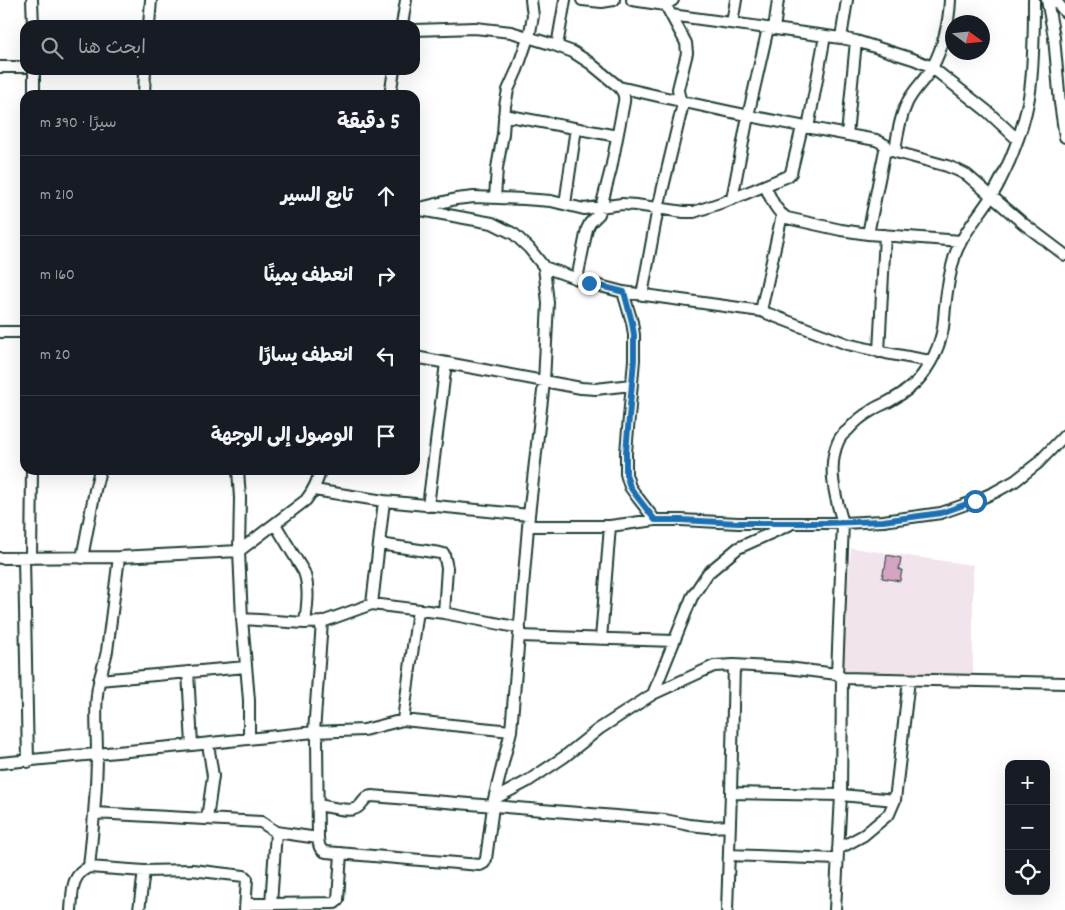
<!DOCTYPE html>
<html lang="ar">
<meta charset="utf-8">
<style>
:root{--surface:#171b24;--page:#20242c;--text:#f1f3f6;--muted:#9ea1a6;--line:#363941}
body{margin:0;font-family:Dekko,"Playpen Sans Arabic",sans-serif;background:var(--page);color:var(--text);direction:rtl}
.controls{position:absolute;right:15px;bottom:15px;display:grid;overflow:hidden;border-radius:10px;box-shadow:0 5px 20px #0002}
.controls button{width:45px;height:45px;display:grid;place-items:center;padding:0;border:0;border-bottom:1px solid var(--line);background:var(--surface);color:var(--text);font:25px sans-serif}
.compass{position:absolute;left:945px;top:15px;width:45px;height:45px;border-radius:50%;background:var(--surface);box-shadow:0 5px 20px #0002;rotate:105deg}
.stop{position:absolute;width:15px;height:15px;margin:-11px;border:4px solid #1f6fb2;border-radius:50%;background:#fff}
.stop.end{background:#1f6fb2;border-color:#fff;box-shadow:0 1px 5px #0008}
.list{margin:0;padding:0;list-style:none}
h2{display:flex;justify-content:space-between;align-items:center;height:65px;margin:0;padding:0 20px;font-size:21px}
h2 small{font-size:16px;font-weight:400;color:var(--muted)}
.list li{display:grid;grid-template-columns:32px 1fr auto;gap:15px;align-items:center;box-sizing:border-box;height:80px;padding:0 20px;border-top:1px solid var(--line)}
.list b{display:block;font-size:19px;white-space:nowrap}
.list em{font-size:16px;font-style:normal;color:var(--muted)}
.icon{flex:none;width:28px;height:28px;fill:none;stroke:currentColor;stroke-width:2;stroke-linecap:round;stroke-linejoin:round}
.map{position:relative;flex:none;width:1065px;height:910px;overflow:hidden;direction:ltr}
.search{position:absolute;background:var(--surface);box-shadow:0 5px 20px #0002;left:20px;top:20px;width:400px;height:55px;display:flex;align-items:center;gap:12px;box-sizing:border-box;padding:0 18px;border-radius:15px;color:var(--muted);font-size:19px}
.panel{position:absolute;background:var(--surface);box-shadow:0 5px 20px #0002;left:20px;top:90px;width:400px;height:385px;border-radius:15px;direction:rtl}
.map>svg:first-child{display:block}
.built{fill:#f2e4ed}
.building{fill:#d4a4c3;stroke:#1f3d34}
.lines{fill:none;stroke-linecap:round;stroke-linejoin:round}
.minor-casing{stroke:#1f3d34;stroke-width:14}
.minor{stroke:#fff;stroke-width:10}
.route{stroke:#1f6fb2;stroke-width:6}
</style>
<div class="map">
<svg width="1065" height="910" viewBox="0 0 1065 910">
<rect width="100%" height="100%" fill="#fff"/>
<filter id="ink" filterUnits="userSpaceOnUse"><feTurbulence type="fractalNoise" baseFrequency=".02" numOctaves="2"/><feDisplacementMap in="SourceGraphic" scale="10" xChannelSelector="R" yChannelSelector="G"/><feConvolveMatrix kernelMatrix="1 2 1 2 8 2 1 2 1" color-interpolation-filters="sRGB"/></filter>
<g filter="url(#ink)">
<path class="built" d="M851,548l122,17v111l-129,-4 -3,-4z"/>
<path class="building" d="M887,555l14,3 -2,12h3l-2,11 -18,-3 2,-10h1z"/>
<g class="lines">
<g class="minor-casing">
<path id="minor" d="M32,0l1,25
M582,0l20,2 12,-2
M632,0l33,5 8,-5
M1047,0l7,37 6,66 5,34
M1055,0l10,12
M671,15l170,23 15,3 57,18 17,7 57,45 30,28
M732,23l4,-23
M149,25l2,-25
M402,25l4,-25
M774,29l4,-29
M415,30l60,-2 36,4 43,13 19,7 17,11 29,24c4,5 6,8 5,15l-13,67 -10,38 -2,7 -9,9 -3,6 -10,50
M841,38l6,-38
M557,46l8,-46
M0,67h25
M34,70v25
M619,87c85,20 171,38 257,53l6,3 10,8 55,15 10,4 10,5 57,49 41,31
M144,95l1,-25
M390,95l4,-25
M504,115l113,21
M808,128l17,-92
M847,135l9,-94
M895,152c2,-17 5,-34 12,-49 6,-13 18,-23 25,-35 11,-21 17,-45 18,-68
M765,186c6,12 10,25 22,32l54,12 27,4 93,7
M495,198l2,-30 6,-34 2,-28 3,-16 9,-20 13,-38 3,-16 -2,-16
M732,199l16,-83 20,-88
M565,204l11,-76
M420,208l36,-9 18,-2 50,2 27,2 33,8 38,-5 14,1 48,7h10l38,-13 56,-23 3,-3 11,-46
M868,234l18,-89
M544,267l45,16 34,9 138,19 86,33 39,9 44,8
M623,292l9,30 2,13v25l-8,92v22l4,13 8,11 17,22
M642,295l16,-87 24,-100c0,-7 -4,-12 -4,-19l9,-36 -1,-10 -23,-43
M761,311l21,-96
M0,332h25
M879,352l6,-117
M415,357l166,31 15,1 35,-4
M238,470l2,28 -1,53 3,68 7,81v39
M314,490l70,11 145,14
M428,506l18,-143
M275,524l29,48c6,17 3,34 1,51
M528,526h82l45,-6h26l57,3h105l40,-2 58,-8 34,-12 20,-9 20,-11 23,-18 27,-28
M379,544l61,9 4,1 3,14 -3,45
M0,558l119,-1 120,-6 67,-51c7,-9 12,-18 14,-30
M24,558l4,204
M31,558l1,-88
M82,558l13,-68 5,-20
M372,604l12,-103
M242,619l63,4 17,-1 50,-18 72,9 76,15
M322,622l-8,110 3,6 1,100c1,7 1,12 8,14l154,13 4,-2 2,-4 8,-60 17,-68 18,-216 15,-133 4,-79 -4,-36 -15,-19 -15,-14 -22,-11 -77,-14
M519,636l155,5
M601,639l9,-113
M188,672l4,73
M837,674l6,-151c-8,-26 -16,-56 -5,-81 2,-5 6,-9 10,-12 7,-8 14,-14 23,-19 5,-4 11,-6 17,-9 13,-7 29,-18 37,-31 7,-10 13,-23 16,-34 3,-10 3,-20 4,-30 2,-18 5,-35 10,-52 10,-28 33,-48 45,-74 14,-27 26,-61 30,-90 4,-30 4,-61 4,-91
M99,680l147,-13
M653,694l39,-97 16,-24 30,-25 51,-23
M403,720l15,-110
M0,763l192,-18 122,-13 50,-2 39,-10 108,11
M731,793l110,2 54,5
M494,799l34,-18 36,-24 35,-28 54,-35 61,-28 20,-1 53,3 50,6 5,4 223,5
M318,805c9,1 28,7 36,4 9,-2 9,-13 18,-13l293,24 24,5 20,2 21,-1
M94,813l167,9 15,10 42,6
M207,819l6,-43 -5,-32
M838,849l26,-14 25,-21 6,-14 14,-120
M729,855l108,4
M89,867c4,-38 8,-76 8,-114 0,-19 -2,-39 0,-58 1,-15 7,-29 10,-44l12,-94
M246,904h25l64,-1 3,-3 3,-47
M271,904l5,-72
M71,910c2,-19 -1,-34 18,-43l55,4 48,-1 52,6 3,3 -2,31
M139,910l5,-39
M727,910l4,-117 3,-128
M835,910l6,-115 1,-117"/>
</g>
<use href="#minor" class="minor"/>
</g>
</g>
<g class="lines" filter="url(#ink)">
<path class="route" d="M589,283l35,9 8,30 2,13v25l-8,92v22l4,13 8,11 17,22h26l57,3h85l60,-2 58,-8 34,-12"/>
</g>
</svg>
<div class="controls">
<button>+</button>
<button>−</button>
<button><svg class="icon" aria-label="locate" viewBox="0 0 24 24"><circle cx="12" cy="12" r="6"/><path d="M12 2v4M12 18v4M2 12h4M18 12h4"/></svg></button>
</div>
<svg class="compass" viewBox="-18 -18 36 36"><path d="M0-13l5 13h-10z" fill="#e53935"/><path d="M0 13l5-13h-10z" fill="#9ea1a6"/></svg>
<div class="stop" style="left:975px;top:501px"></div>
<div class="stop end" style="left:589px;top:283px"></div>
<div class="search"><svg class="icon" aria-label="search" viewBox="0 0 24 24"><circle cx="10" cy="10" r="6"/><path d="M15 15l6 6"/></svg>ابحث هنا</div>
<section class="panel">
<h2>5 دقيقة<small>سيرًا · 390 m</small></h2>
<ul class="list">
<li><svg class="icon" aria-label="ahead" viewBox="0 0 24 24"><path d="M12 20V5M6 11l6-6 6 6"/></svg><div><b>تابع السير</b></div><em>210 m</em></li>
<li><svg class="icon" aria-label="right" viewBox="0 0 24 24"><path d="M7 20v-9h11M14 6l5 5-5 5"/></svg><div><b>انعطف يمينًا</b></div><em>160 m</em></li>
<li><svg class="icon" aria-label="left" viewBox="0 0 24 24"><path d="M17 20v-9H6M10 6l-5 5 5 5"/></svg><div><b>انعطف يسارًا</b></div><em>20 m</em></li>
<li><svg class="icon" aria-label="arrive" viewBox="0 0 24 24"><path d="M6 21V4h12l-3 4 3 4H6"/></svg><div><b>الوصول إلى الوجهة</b></div></li>
</ul>
</section>
</div>
